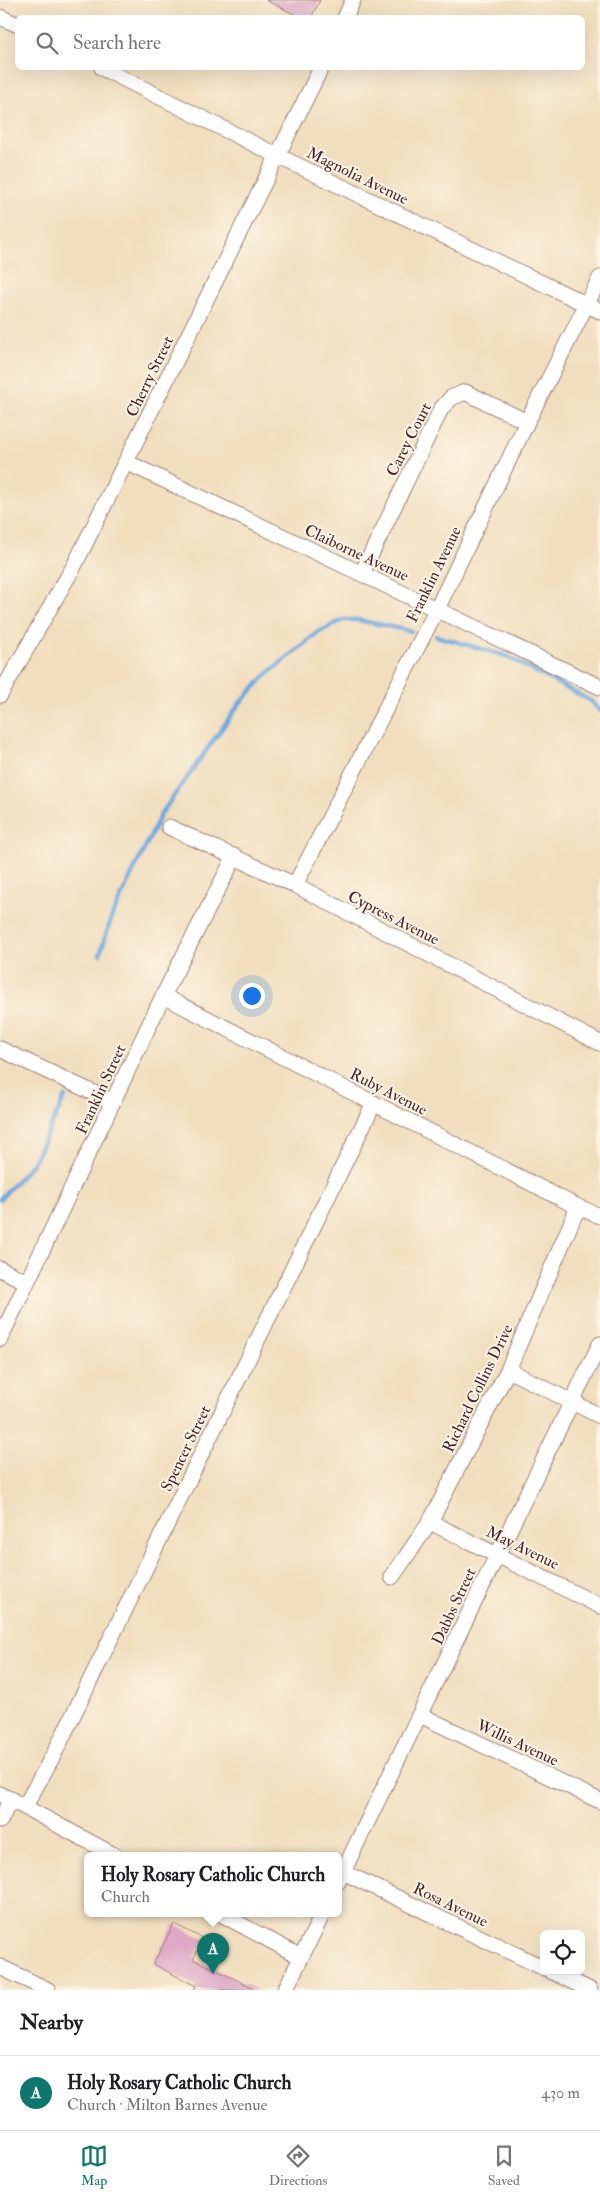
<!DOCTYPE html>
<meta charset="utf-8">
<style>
:root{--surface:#fff;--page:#f6f6f6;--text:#202124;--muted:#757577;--line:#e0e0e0;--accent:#0f766e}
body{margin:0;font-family:"IM FELL Double Pica",serif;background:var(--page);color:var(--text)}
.controls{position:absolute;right:15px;bottom:15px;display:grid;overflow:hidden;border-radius:8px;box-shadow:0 5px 20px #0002}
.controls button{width:45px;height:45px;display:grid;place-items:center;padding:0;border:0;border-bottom:1px solid var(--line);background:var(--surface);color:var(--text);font:25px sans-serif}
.you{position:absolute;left:251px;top:995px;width:18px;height:18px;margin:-12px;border:4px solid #fff;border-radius:50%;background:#1a73e8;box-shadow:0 0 0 8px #1a73e833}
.badge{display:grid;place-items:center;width:32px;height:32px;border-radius:50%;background:var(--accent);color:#fff;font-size:16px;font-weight:700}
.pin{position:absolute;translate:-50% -41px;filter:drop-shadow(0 1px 2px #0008)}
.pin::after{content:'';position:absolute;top:26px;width:18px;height:15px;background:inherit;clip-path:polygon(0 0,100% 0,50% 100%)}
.popup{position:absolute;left:84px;top:1852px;width:258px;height:65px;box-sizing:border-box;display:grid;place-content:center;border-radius:8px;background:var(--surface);filter:drop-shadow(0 1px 4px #0005);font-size:16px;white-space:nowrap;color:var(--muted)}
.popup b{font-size:19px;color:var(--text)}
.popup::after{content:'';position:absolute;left:50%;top:100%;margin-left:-10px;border:10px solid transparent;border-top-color:var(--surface)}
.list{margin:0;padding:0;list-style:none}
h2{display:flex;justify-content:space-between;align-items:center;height:65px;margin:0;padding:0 20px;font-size:21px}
h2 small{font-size:16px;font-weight:400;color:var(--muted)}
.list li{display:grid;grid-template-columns:32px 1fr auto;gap:15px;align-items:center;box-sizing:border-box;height:75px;padding:0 20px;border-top:1px solid var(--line)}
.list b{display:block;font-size:19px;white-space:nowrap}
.list p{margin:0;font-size:16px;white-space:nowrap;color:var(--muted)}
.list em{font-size:16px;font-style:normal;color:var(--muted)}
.icon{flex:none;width:28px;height:28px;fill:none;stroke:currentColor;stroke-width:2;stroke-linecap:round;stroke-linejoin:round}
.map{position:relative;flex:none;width:600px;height:1990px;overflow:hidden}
.search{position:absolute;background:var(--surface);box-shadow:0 5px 20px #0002;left:15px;right:15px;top:15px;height:55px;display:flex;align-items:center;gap:12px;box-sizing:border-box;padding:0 18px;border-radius:8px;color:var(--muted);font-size:19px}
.sheet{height:140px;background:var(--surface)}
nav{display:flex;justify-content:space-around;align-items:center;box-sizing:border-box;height:70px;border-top:1px solid var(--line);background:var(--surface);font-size:14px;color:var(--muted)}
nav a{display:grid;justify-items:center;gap:2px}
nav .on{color:var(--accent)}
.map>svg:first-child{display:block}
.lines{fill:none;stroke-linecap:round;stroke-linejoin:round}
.stream{stroke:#6fa8df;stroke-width:4.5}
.building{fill:#dea8c6}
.minor-casing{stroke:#9e7e74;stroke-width:17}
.minor{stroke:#fff;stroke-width:15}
.labels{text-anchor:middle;stroke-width:4;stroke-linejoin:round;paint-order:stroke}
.street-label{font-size:16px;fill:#4a1f2b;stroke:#fcf5e5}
</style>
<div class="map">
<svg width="600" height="1990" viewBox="0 0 600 1990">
<rect width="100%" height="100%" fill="#fcf5e5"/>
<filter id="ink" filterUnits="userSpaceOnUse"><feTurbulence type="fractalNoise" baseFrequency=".02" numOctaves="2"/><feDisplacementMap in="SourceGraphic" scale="10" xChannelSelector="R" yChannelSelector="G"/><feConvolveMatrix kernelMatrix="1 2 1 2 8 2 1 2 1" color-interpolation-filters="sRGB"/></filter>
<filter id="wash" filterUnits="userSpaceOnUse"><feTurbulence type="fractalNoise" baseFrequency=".0096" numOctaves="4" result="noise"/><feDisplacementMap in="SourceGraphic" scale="20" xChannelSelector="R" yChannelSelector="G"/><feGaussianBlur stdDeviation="1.12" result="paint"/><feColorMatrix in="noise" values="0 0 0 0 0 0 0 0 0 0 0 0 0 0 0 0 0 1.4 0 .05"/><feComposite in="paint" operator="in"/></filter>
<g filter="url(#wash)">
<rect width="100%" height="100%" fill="#f1debe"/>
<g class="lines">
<path class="stream" d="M436,636l70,20 85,45 9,10
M100,954l12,-38 49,-102 79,-111 24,-26 53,-44 26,-13h15l53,11
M0,1199l33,-36 32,-66"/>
</g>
<g id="blocks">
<path class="building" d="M266,0h54l-9,18h-9z
M174,1924l30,15 -11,20 65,31h-64l2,-4 -43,-22z"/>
</g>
</g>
<g filter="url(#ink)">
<use href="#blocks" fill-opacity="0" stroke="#9e7e74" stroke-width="1"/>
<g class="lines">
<g class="minor-casing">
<path id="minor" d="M0,17l18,8
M345,18l8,-18
M102,68l176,88 322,155
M126,462l474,225
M362,573l79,-164 10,-11 14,-6 62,30
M0,695l74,-129 247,-498
M169,827l126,58 305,158
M295,885l142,-276 90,-187 73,-144
M163,996l415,211 22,9
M0,1049l113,53
M0,1269l27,13
M0,1339l163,-343 72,-140
M508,1370l92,46
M430,1522l170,84
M392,1577l38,-55 78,-152 70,-163
M420,1715l180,86
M0,1794l114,61
M25,1806l29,-52 320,-651
M0,1821l11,-22
M343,1872l201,96
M338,1882l262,-538
M219,1913l82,44
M0,1967l48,23
M551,1971l39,19
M285,1990l38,-77"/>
</g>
<use href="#minor" class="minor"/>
</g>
</g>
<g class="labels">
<g class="street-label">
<text transform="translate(358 175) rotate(26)" y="6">Magnolia Avenue</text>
<text transform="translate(149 376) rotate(-64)" y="6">Cherry Street</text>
<text transform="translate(408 439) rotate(-63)" y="6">Carey Court</text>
<text transform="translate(357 552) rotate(25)" y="6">Claiborne Avenue</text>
<text transform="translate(433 574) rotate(-64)" y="6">Franklin Avenue</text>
<text transform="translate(394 917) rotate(27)" y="6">Cypress Avenue</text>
<text transform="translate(100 1089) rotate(-65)" y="6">Franklin Street</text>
<text transform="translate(389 1091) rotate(27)" y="6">Ruby Avenue</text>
<text transform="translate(477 1388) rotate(-64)" y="6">Richard Collins Drive</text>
<text transform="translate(185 1448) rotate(-64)" y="6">Spencer Street</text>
<text transform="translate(523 1547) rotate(26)" y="6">May Avenue</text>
<text transform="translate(453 1606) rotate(-65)" y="6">Dabbs Street</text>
<text transform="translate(518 1742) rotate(25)" y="6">Willis Avenue</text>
<text transform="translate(451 1904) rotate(26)" y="6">Rosa Avenue</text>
</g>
</g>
</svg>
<div class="controls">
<button><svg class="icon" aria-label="locate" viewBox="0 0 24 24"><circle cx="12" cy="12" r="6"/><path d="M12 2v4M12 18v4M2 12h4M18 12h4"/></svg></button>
</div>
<div class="you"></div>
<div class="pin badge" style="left:213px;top:1974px">A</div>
<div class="popup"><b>Holy Rosary Catholic Church</b>Church</div>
<div class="search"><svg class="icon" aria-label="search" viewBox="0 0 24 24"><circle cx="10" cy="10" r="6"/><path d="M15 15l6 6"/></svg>Search here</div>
</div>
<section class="sheet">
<h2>Nearby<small></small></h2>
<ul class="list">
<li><span class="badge">A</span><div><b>Holy Rosary Catholic Church</b><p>Church · Milton Barnes Avenue</p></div><em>430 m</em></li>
</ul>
</section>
<nav>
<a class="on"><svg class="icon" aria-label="map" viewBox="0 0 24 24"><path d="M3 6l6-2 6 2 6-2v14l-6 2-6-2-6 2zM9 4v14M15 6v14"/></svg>Map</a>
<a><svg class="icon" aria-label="directions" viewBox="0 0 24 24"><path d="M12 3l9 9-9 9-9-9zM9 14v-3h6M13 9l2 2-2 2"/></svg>Directions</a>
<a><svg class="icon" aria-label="saved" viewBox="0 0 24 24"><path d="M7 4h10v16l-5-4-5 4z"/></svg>Saved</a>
</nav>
